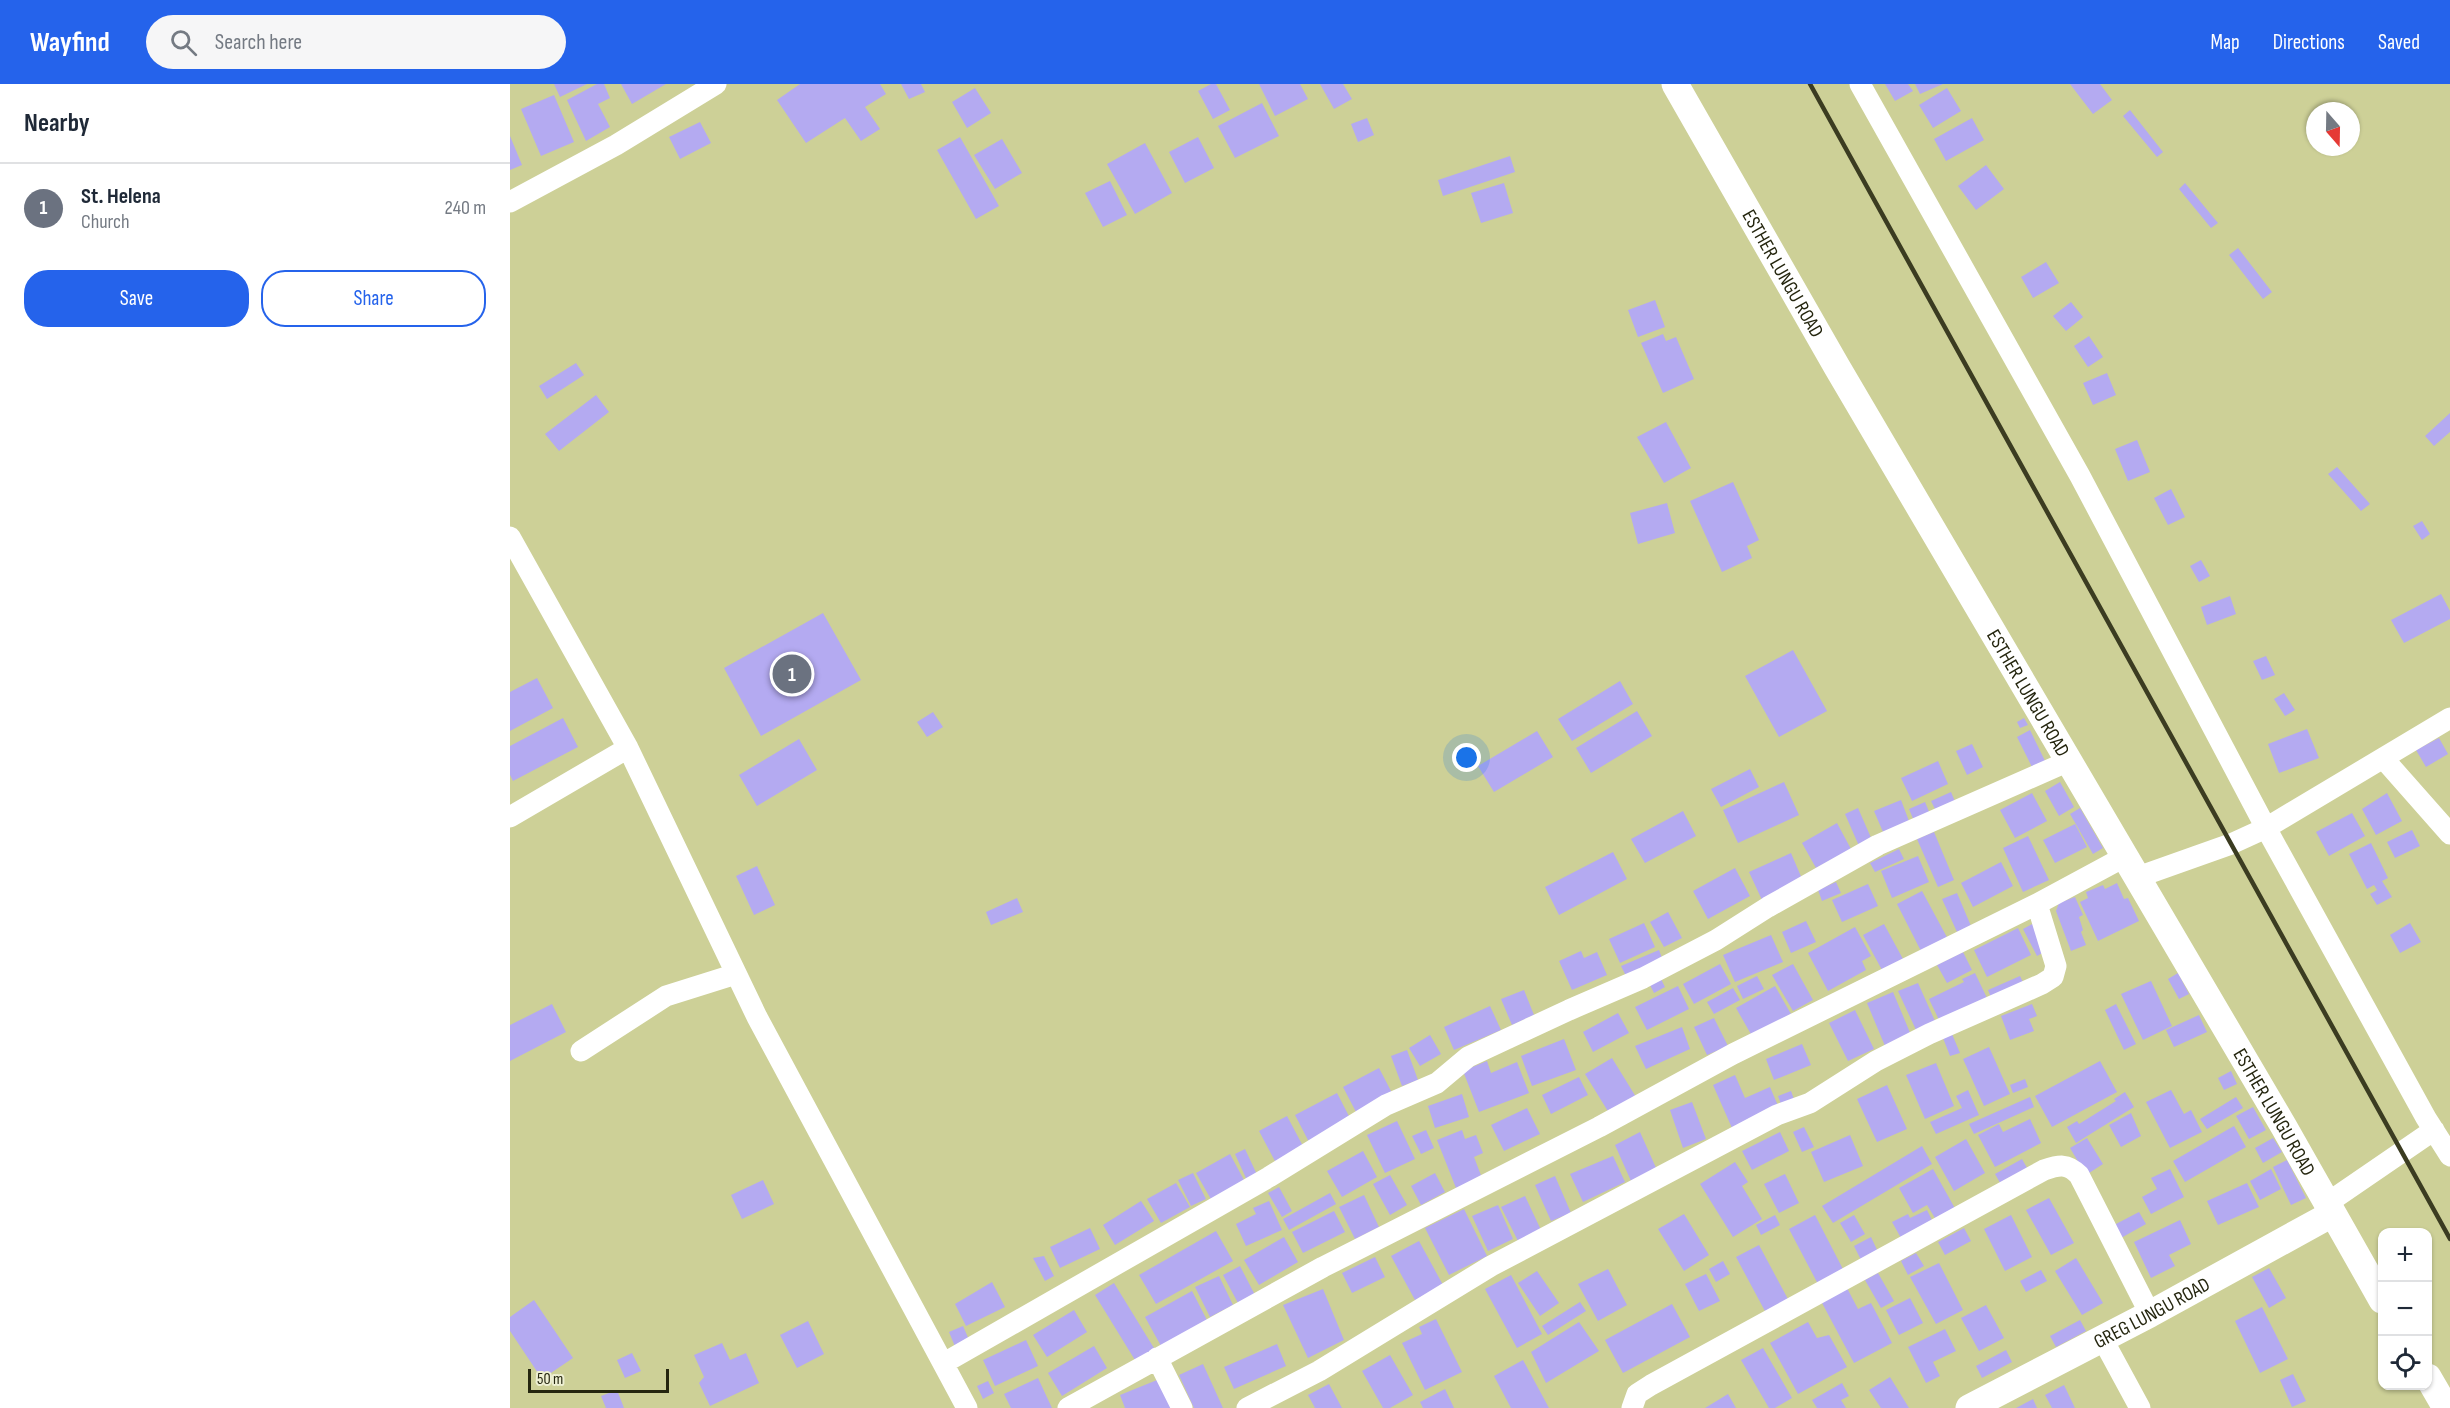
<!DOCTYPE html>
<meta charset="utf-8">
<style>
:root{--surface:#fff;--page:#f6f6f7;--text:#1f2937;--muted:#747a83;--line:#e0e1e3;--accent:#2563eb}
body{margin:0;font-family:"Sofia Sans Condensed",sans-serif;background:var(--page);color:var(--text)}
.controls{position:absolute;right:18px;bottom:18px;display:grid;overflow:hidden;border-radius:12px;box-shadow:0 2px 4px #0004}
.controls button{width:54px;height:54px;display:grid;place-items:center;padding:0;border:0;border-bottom:2px solid var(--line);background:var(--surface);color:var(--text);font:30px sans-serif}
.compass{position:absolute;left:1796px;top:18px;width:54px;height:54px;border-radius:50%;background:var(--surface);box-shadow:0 2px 4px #0004;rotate:160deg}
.scale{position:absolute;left:18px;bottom:15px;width:141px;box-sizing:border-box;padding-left:6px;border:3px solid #25260f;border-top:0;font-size:16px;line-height:21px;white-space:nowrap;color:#25260f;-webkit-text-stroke:4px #edefd2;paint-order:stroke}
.you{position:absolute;left:957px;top:674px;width:21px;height:21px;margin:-15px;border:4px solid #fff;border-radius:50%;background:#1a73e8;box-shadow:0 0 0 9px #1a73e833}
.badge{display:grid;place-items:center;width:39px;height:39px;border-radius:50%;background:var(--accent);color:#fff;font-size:20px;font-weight:700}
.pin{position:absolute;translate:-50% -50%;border:3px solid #fff;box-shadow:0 2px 6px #0006}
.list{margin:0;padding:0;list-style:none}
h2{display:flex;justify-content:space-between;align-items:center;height:78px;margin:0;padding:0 24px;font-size:26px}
h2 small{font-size:20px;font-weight:400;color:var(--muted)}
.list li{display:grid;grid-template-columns:39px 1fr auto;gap:18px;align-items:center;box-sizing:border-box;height:90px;padding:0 24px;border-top:2px solid var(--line)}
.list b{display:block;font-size:22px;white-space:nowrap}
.list p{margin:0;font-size:20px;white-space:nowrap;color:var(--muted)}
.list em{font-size:20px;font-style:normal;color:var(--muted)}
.actions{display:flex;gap:12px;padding:18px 24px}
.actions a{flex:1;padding:14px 0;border:2px solid var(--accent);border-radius:24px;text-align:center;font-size:21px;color:var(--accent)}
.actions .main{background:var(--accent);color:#fff}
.icon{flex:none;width:33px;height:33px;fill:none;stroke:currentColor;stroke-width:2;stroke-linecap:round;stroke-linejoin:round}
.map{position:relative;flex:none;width:1940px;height:1324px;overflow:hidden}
header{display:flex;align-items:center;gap:36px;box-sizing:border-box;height:84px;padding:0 30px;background:var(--accent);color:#fff}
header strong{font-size:28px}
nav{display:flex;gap:33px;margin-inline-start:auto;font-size:21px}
.search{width:420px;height:54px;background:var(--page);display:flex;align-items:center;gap:15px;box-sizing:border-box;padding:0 21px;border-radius:33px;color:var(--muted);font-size:22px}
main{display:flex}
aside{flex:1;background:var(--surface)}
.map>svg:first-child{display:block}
.building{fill:#b4aaf1}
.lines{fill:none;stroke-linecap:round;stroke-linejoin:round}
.minor{stroke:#fff;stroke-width:21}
.tertiary{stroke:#fff;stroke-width:27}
.rail{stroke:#3b3c21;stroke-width:4.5}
.labels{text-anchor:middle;stroke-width:4.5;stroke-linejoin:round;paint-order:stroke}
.street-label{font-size:20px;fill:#25260f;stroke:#edefd2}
</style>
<header>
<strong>Wayfind</strong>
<div class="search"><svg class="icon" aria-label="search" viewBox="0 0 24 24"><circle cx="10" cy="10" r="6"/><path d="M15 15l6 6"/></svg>Search here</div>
<nav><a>Map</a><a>Directions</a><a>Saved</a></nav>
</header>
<main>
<aside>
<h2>Nearby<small></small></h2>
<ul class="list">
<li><span class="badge" style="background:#6b7280">1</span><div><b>St. Helena</b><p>Church</p></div><em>240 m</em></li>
</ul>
<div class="actions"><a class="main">Save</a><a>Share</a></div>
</aside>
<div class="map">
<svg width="1940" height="1324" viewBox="0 0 1940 1324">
<rect width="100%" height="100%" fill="#cdd097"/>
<path class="building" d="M44,0h33l-27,13z
M87,0h7l6,14 -12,6 12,23 -24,14 -19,-41z
M111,0h45l-34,20z
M290,0h80l6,10 -21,13 15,22 -19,12 -16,-23 -39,25 -29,-43z
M391,0h20l4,8 -16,7z
M701,0h5l14,26 -17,9 -15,-28z
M749,0h41l8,15 -33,17z
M810,0h23l9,15 -18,10z
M1375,0h23l5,7 -18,10z
M1405,0h28l-23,10z
M1560,0h30l12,16 -19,14z
M465,4l16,25 -24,15 -15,-26z
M1437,4l14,23 -28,17 -14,-23z
M44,11l20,47 -33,14 -20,-47z
M752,19l17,33 -44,22 -17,-32z
M1620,26l33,42 -6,5 -34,-41z
M857,34l7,17 -16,7 -7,-18z
M1462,34l12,22 -38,21 -12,-22z
M190,38l11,21 -31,16 -11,-22z
M0,52l12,29 -12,5z
M450,53l39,69 -23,13 -39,-69z
M688,53l16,31 -29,15 -16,-31z
M492,55l20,34 -27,16 -21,-34z
M635,59l27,50 -37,21 -28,-50z
M1000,72l5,16 -72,24 -5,-16z
M1476,81l18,24 -28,21 -18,-24z
M600,97l17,34 -24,12 -18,-34z
M994,99l9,30 -32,10 -10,-30z
M1675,99l33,40 -7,5 -32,-39z
M1728,164l34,44 -9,7 -34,-44z
M1536,178l13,21 -26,15 -12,-21z
M1145,216l10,27 -27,10 -10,-27z
M1561,218l12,15 -17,14 -13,-15z
M1153,250l3,7 10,-4 18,42 -31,14 -22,-50z
M1579,252l14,21 -15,10 -14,-21z
M66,279l8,12 -37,24 -8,-13z
M1597,289l9,22 -23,10 -10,-22z
M86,311l13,17 -50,39 -14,-17z
M1940,329v19l-16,14 -9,-10z
M1156,338l25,46 -27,15 -27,-46z
M1627,356l13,32 -22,9 -13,-32z
M1827,383l33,37 -9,7 -33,-37z
M1223,398l26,58 -12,6 5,12 -30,14 -32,-71z
M1661,405l14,28 -17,8 -14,-27z
M1157,419l8,30 -37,11 -8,-31z
M1912,437l8,13 -8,6 -9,-14z
M1691,476l9,16 -11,6 -9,-16z
M1931,510l9,17v8l-46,24 -13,-23z
M1720,512l6,18 -29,11 -6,-18z
M313,529l38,67 -100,56 -37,-68z
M1283,566l34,61 -48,26 -34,-61z
M1756,572l9,19 -13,5 -9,-19z
M27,594l16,30 -43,23v-39z
M1110,597l13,23 -61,37 -14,-22z
M1774,609l11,17 -10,6 -11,-17z
M1127,627l15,25 -61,37 -15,-25z
M423,628l10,15 -16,10 -10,-15z
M53,634l15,29 -65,34 -3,-6v-29z
M1514,634l4,7 -8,3 -3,-6z
M1797,645l12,29 -40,15 -11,-29z
M1520,646l16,33 -13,6 -16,-32z
M1027,647l16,26 -59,35 -16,-26z
M1929,654l9,16 -22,13 -10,-17z
M289,655l18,31 -60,36 -18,-31z
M1462,660l11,23 -16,8 -11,-24z
M1428,677l10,23 -36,17 -11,-23z
M1240,685l9,18 -38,20 -10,-18z
M1274,698l15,33 -61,28 -15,-33z
M1550,698l14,25 -15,9 -14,-25z
M1441,708l5,12 -19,9 -6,-12z
M1522,709l15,28 -32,17 -15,-28z
M1877,709l15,28 -26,14 -14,-26z
M1391,716l8,21 -26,11 -9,-21z
M1415,718l5,12 -16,7 -5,-12z
M1348,724l14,32 -13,6 -14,-32z
M1570,724l23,40 -10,6 -23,-40z
M1173,727l13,25 -51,27 -14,-24z
M1842,729l13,23 -36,20 -13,-24z
M1327,739l14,26 -35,19 -14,-25z
M1565,740l12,23 -32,16 -12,-23z
M1902,746l8,16 -25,12 -8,-16z
M1424,748l20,48 -16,7 -21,-48z
M1518,752l21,44 -26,12 -20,-44z
M1861,759l17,35 -6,3 10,16 -15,8 -7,-11 7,-4 -3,-5 -7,4 -18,-35z
M1389,765l5,10 -29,13 -5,-9z
M1103,768l14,27 -68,36 -14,-28z
M1281,769l12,28 -41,19 -13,-28z
M1408,772l11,26 -37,16 -11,-27z
M1491,778l12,24 -40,21 -12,-24z
M247,782l18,39 -21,10 -18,-39z
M1225,784l15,28 -42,23 -15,-28z
M1326,798l5,11 -19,8 -4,-11z
M1607,799l7,16 4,-1 11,23 -41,20 -18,-39 8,-4 -2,-6 17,-7 2,4z
M1358,800l10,22 -36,16 -10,-22z
M1412,807l27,50 -26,14 -26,-51z
M1447,809l14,33 -14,6 -15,-33z
M1565,813l8,18 -4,2 4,13 -2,2 5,13 -15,6 -15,-40 3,-8z
M507,814l6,14 -32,13 -5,-13z
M1158,828l14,26 -18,9 -14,-25z
M1296,837l10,21 -25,11 -9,-21z
M1134,839l11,24 -35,16 -11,-24z
M1524,839l14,27 -11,6 -14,-27z
M1900,839l11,19 -21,11 -10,-18z
M1374,840l19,35 -21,11 -19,-35z
M1345,843l16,29 -9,5 4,9 -38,21 -20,-38z
M1508,844l13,27 -44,22 -13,-27z
M1261,851l12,27 -48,20 -12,-27z
M1149,866l5,13 -37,15 -6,-12z
M1071,867l3,7 13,-6 10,23 -35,15 -13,-29z
M1453,868l9,18 -25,13 -10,-18z
M1210,880l11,20 -37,20 -11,-20z
M1283,880l20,36 -20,11 -21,-36z
M1465,889l12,25 -48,22 -10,-21 35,-17 -2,-3z
M1668,889l11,21 -10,5 -11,-20z
M1247,892l7,13 -21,10 -6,-13z
M1510,892l6,12 -33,14 -5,-12z
M1150,893l5,10 -11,6 -5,-10z
M1641,897l21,45 -29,14 -22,-46z
M1408,899l17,38 -19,9 -18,-39z
M1168,902l11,23 -42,21 -12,-23z
M1265,902l16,28 -39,22 -16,-28z
M1223,904l7,12 -26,14 -7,-12z
M1014,906l10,25 -22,10 -11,-26z
M1383,908l18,43 -26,11 -18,-43z
M42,920l14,28 -56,29v-36z
M1522,920l5,12 -8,3 5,12 -24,9 -9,-24z
M1606,920l20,40 -12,6 -19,-40z
M980,922l11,24 -47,20 -10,-23z
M1345,926l19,39 -26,12 -19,-38z
M1108,929l11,20 -36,19 -10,-20z
M1689,931l8,17 -33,15 -8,-17z
M1204,934l14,28 -21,9 -13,-28z
M1172,943l8,22 -44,20 -11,-23z
M1442,950l8,19 -10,3 -7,-18z
M920,951l11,19 -21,12 -11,-18z
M1054,955l12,31 -44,16 -11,-30z
M1292,960l9,21 -37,15 -8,-21z
M1479,963l21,47 -26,12 -21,-47z
M897,966l11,30 -16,6 -11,-30z
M1102,974l24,39 -27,16 -24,-39z
M977,977l4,12 26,-11 12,31 -50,19 -16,-41z
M1590,977l17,31 -65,35 -17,-31z
M1426,979l18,43 -29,13 -19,-44z
M869,984l13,25 -36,19 -13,-25z
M1721,987l6,13 -13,6 -6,-12z
M1225,991l10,23 25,-11 9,21 -47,20 -19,-43z
M1069,993l9,18 -37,19 -9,-19z
M1515,995l3,8 -15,6 -3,-8z
M1377,1001l20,44 -30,13 -20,-43z
M1458,1006l11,25 -43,19 -6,-12 32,-14 -6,-12z
M1661,1006l13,24 7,-4 11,22 -32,16 -24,-46z
M1281,1007l4,11 -13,5 -4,-11z
M1615,1008l9,15 -58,36 -9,-16 10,-6 2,3 37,-23 -2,-2z
M827,1009l14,27 -42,22 -14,-27z
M952,1010l7,23 -34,11 -7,-22z
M1520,1013l4,10 -60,27 -5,-10z
M1726,1013l7,11 -36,21 -7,-10z
M1182,1018l14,37 -23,9 -13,-38z
M1743,1023l13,23 -17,9 -13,-23z
M1017,1024l13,26 -36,17 -13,-26z
M1621,1029l10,23 -20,11 -12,-22z
M777,1032l17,32 -28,15 -17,-32z
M1520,1035l11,24 -46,24 -17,-32 21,-11 4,8z
M887,1037l18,38 -30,14 -18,-38z
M1724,1042l12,21 -61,35 -12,-21z
M1294,1043l10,20 -12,5 -9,-20z
M916,1046l8,18 -13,6 -9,-18z
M952,1046l3,9 11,-4 7,18 -9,4 8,21 -26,10 -19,-48z
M1130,1048l17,38 -26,11 -16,-36z
M1270,1048l9,19 -37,19 -10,-19z
M1340,1051l13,31 -39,16 -13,-30z
M1577,1054l16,26 -17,11 -16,-27z
M1763,1054l9,14 -19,11 -8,-15z
M1456,1055l19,34 -31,18 -19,-34z
M1412,1062l10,18 -99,59 -11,-17z
M735,1065l15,32 -10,6 -15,-33z
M853,1067l14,26 -35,20 -15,-26z
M720,1070l15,28 -33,19 -16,-28z
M1103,1072l12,26 -42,20 -13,-28z
M1512,1075l8,14 -27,15 -8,-14z
M1777,1076l19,38 -15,7 -18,-38z
M1225,1078l13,20 -6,4 20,33 -29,18 -33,-53z
M1423,1085l24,43 -19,11 -11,-18 -14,8 -14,-25z
M1660,1085l14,28 -33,17 -9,-17 15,-8 -6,-11z
M1761,1085l10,20 -21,11 -10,-19z
M683,1089l13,26 -15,7 -13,-26z
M925,1089l10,19 -24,13 -10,-19z
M1275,1090l14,29 -20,10 -15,-29z
M880,1091l17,30 -17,10 -17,-31z
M1045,1092l16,37 -20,8 -16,-36z
M253,1096l11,24 -32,15 -11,-24z
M666,1099l14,24 -29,16 -14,-24z
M1737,1099l12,24 -41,18 -11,-24z
M769,1103l13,24 -10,6 -14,-24z
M820,1109l6,11 -47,26 -6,-11z
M854,1111l15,32 -24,12 -16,-32z
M1015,1112l16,34 -23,11 -17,-34z
M1539,1114l25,45 -23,12 -25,-45z
M631,1117l13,20 -39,24 -12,-20z
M759,1117l13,29 -36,16 -10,-22 20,-10 -3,-6z
M988,1121l15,34 -25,12 -16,-35z
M954,1125l23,47 -38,19 -24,-47z
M1417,1126l6,12 -32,16 -9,-16 16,-8 2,4z
M824,1127l11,21 -42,21 -11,-21z
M1629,1128l7,12 -25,14 -7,-13z
M1174,1130l25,41 -25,16 -26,-42z
M1265,1131l5,10 -19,10 -5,-10z
M1305,1131l30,58 -26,13 -30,-57z
M1344,1131l11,19 -14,8 -11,-19z
M1501,1131l21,42 -27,14 -21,-42z
M1670,1136l11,24 -22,11 6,11 -24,12 -17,-36z
M580,1144l10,21 -40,19 -10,-21z
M1454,1144l7,13 -26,14 -7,-13z
M706,1147l17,30 -77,43 -17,-29z
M774,1153l14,25 -39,23 -15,-25z
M1361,1153l9,19 -17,8 -9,-18z
M909,1157l24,44 -28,15 -24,-44z
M1249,1161l30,56 -23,12 -30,-56z
M1406,1169l8,13 -16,9 -7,-14z
M534,1172l10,20 -9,5 -12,-23z
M865,1173l10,20 -33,16 -10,-20z
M1566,1174l27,45 -21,12 -27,-44z
M1213,1177l7,13 -14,8 -7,-13z
M1429,1179l24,47 -27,14 -26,-47z
M730,1182l15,29 -17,8 -15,-28z
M1759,1184l17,30 -17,10 -17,-31z
M1098,1185l19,36 -29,16 -20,-37z
M1531,1186l6,11 -21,11 -6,-11z
M1027,1187l22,32 -19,13 -22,-33z
M1368,1189l16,28 -13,7 -16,-28z
M1196,1190l14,27 -21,10 -14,-27z
M1001,1191l31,59 -25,14 -32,-59z
M709,1192l14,29 -23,12 -15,-30z
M482,1198l13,25 -39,19 -11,-22z
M604,1199l43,70 -19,12 -43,-70z
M1337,1204l11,21 13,-6 21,40 -38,20 -33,-62z
M813,1205l21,51 -36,18 -25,-53z
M682,1207l16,31 -47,24 -16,-29z
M1400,1214l13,25 -24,12 -13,-25z
M24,1216l39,58 -31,21 -32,-48v-14z
M1070,1218l6,9 -38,24 -6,-9z
M1162,1220l18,33 -67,36 -18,-33z
M1476,1221l18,33 -25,13 -18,-33z
M1752,1223l26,52 -28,14 -25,-52z
M564,1226l13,22 -40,25 -14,-22z
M926,1235l26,53 -37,18 -23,-47 20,-9 -3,-7z
M1570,1236l6,11 -30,16 -6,-11z
M298,1237l16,33 -27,14 -17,-33z
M1069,1238l20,29 -53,32 -15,-31z
M1298,1238l9,16 12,-3 18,32 -49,27 -28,-51z
M453,1242l7,16 -14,7 -7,-17z
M1435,1245l11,22 -23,11 7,14 -14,7 -18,-36z
M516,1256l12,26 -43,20 -12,-26z
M212,1259l8,17 16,-7 13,30 -49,23 -11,-23 5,-6 -10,-22z
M767,1260l9,22 -52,23 -10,-22z
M584,1262l13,22 -45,28 -14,-23z
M1253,1264l29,50 -17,10h-6l-28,-48z
M1496,1266l6,12 -30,16 -6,-12z
M122,1269l9,18 -16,7 -8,-18z
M880,1271l23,40 -23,13h-7l-21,-37z
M1013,1276l26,48h-38l-17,-32z
M693,1280l20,44h-29l-15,-33z
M1783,1290l13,27 -14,6 -12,-27z
M1380,1293l19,31h-28l-12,-18z
M528,1294l14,30h-41l-7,-14z
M652,1294l12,30h-49l-5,-13z
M478,1297l6,12 -11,6 -6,-13z
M1332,1299l7,13 -8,4 5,8h-29l-5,-8z
M819,1300l13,24h-27l-7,-13z
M1554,1301l11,23h-23l-7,-13z
M935,1305l9,19h-31l-3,-6z
M107,1306l7,18h-18l-5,-12z
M1218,1310l8,14h-31z
M1523,1315l4,9h-21z"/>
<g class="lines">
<path class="minor" d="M1350,0l220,392 186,352 160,290 24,38
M0,118l106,-57 100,-61
M0,453l118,211 129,269 210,391
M1873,674l67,76
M0,733l118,-69
M1628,793l93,-33 35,-16 184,-110
M71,967l85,-55 70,-22
M1816,1120l108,-74
M1592,1254l38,70
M647,1274l25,50
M434,1279l325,-186 117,-72 51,-22 31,-26 101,-47 74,-32 73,-38 52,-33 110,-62 191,-84
M558,1324l255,-141 276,-140 134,-73 304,-150 89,-48
M737,1324l72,-37 172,-105 286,-151 33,-12 66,-42 53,-27 113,-50 11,-7 3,-11 -19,-62
M1122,1324l5,-14 14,-9 393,-215c15,-5 23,-7 35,5l71,139"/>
<g class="tertiary">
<path id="s1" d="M1165,0l162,283 447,760 98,173"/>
<path d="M1918,1293l18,31"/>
<path id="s2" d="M1459,1324l181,-94 182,-100"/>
</g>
<path class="rail" d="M1300,0l640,1155"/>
</g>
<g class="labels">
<g class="street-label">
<text dy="7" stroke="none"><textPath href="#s1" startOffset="218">ESTHER LUNGU ROAD</textPath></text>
<text dy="7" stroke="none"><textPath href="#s1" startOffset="704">ESTHER LUNGU ROAD</textPath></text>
<text dy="7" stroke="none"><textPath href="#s1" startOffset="1190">ESTHER LUNGU ROAD</textPath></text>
<text dy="7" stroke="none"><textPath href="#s2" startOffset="206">GREG LUNGU ROAD</textPath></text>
</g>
</g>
</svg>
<div class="controls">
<button>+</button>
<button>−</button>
<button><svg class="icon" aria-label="locate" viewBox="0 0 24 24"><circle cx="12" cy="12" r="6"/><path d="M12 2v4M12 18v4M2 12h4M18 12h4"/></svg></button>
</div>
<svg class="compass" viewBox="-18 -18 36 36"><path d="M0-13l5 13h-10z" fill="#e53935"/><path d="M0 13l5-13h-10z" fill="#747a83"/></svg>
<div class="scale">50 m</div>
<div class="you"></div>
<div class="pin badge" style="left:282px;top:590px;background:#6b7280">1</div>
</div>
</main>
